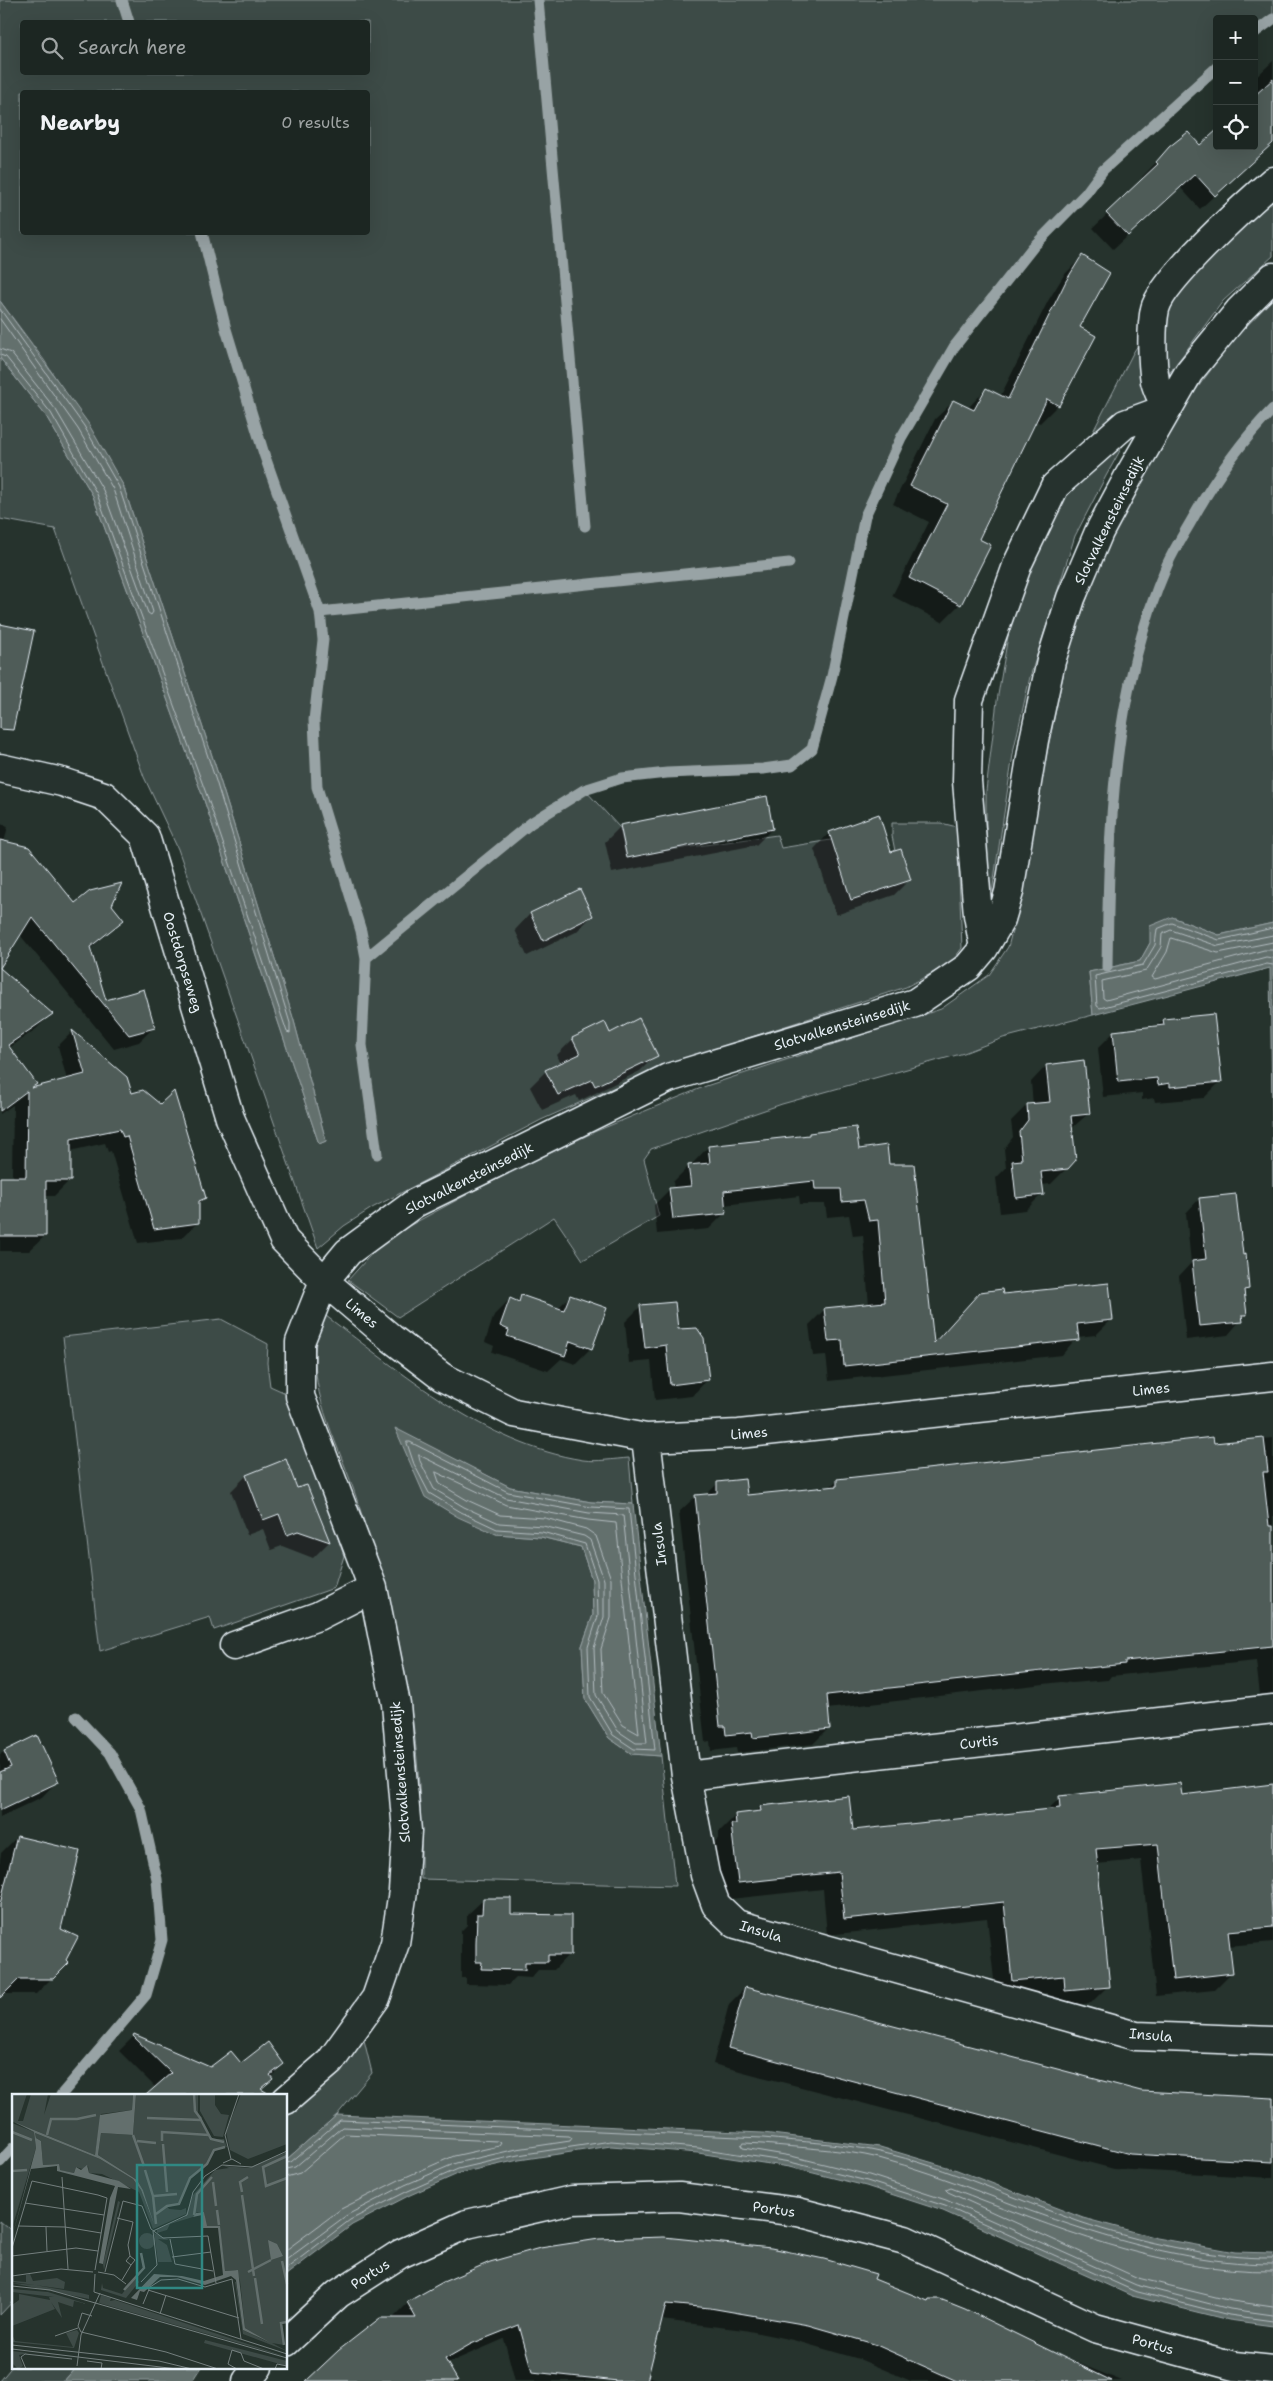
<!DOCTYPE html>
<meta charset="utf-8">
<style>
:root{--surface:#1c2622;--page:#29322f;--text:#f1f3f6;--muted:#a0a5a5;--line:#3a4340}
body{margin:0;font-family:"Shantell Sans",sans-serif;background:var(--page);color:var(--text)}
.controls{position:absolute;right:15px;top:15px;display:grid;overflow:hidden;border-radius:5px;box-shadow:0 5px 20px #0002}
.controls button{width:45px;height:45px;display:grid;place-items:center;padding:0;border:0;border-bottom:1px solid var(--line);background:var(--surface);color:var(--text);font:25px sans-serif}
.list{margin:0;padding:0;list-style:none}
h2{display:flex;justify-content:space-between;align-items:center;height:65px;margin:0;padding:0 20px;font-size:21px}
h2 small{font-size:16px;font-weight:400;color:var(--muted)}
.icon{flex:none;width:28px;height:28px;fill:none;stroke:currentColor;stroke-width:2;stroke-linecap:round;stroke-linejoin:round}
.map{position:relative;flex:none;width:1273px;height:2381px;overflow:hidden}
.search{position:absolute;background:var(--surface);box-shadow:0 5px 20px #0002;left:20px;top:20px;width:350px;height:55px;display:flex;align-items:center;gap:12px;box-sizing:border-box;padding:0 18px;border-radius:5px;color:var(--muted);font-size:19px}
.panel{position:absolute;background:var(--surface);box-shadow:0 5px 20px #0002;left:20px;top:90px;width:350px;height:145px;border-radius:5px}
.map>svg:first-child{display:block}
.green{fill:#3e4b47;stroke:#939ea0;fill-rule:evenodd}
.water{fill:#636f6d;stroke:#98a3a5}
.shadow{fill:#0007}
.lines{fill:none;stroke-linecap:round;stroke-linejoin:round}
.shore{stroke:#b3bdc0;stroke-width:1}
.stream{stroke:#98a3a5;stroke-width:11}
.building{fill:#505c59;stroke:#e8f1f8}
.minor-casing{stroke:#e8f1f8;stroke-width:31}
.minor{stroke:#26332d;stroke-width:28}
.labels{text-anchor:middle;stroke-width:5;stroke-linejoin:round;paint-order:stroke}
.street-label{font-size:14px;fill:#e8f1f8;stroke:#26332d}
.inset-river{fill:none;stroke:#636f6d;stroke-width:2.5}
.inset-road{fill:none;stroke:#747f7e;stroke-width:1}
.view{fill:#308883;fill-opacity:0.15;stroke:#308883;stroke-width:2.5}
.inset-edge{fill:none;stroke:#e8f1f8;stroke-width:2.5}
</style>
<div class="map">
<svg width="1273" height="2381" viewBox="0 0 1273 2381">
<rect width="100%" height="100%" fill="#26332d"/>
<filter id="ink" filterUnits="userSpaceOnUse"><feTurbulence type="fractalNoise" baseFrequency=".02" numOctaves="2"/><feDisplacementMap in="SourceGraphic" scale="10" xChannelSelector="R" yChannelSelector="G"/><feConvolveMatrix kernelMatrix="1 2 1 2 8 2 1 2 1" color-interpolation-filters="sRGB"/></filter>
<g filter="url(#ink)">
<path class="green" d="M0,0h1273v19l-19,14v-14h-37v48l-114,103 -17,23 -53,54 -79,100 -53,91 -36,78 -33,160 -20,73 -20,16 -29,4 -96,4 -45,5 -37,12 35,38 6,28 151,-21 4,13 56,-9 63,37 -8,-40v-13h49l16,4 5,121 -11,15 -45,24 -244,79 -121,54 -169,88 -28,18 -26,22 -140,-399 -34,-72 -89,-248 -55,-10v-161l46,58 47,80 110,301 116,347 7,-3 -32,-120 -74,-241 -97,-295 -79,-125 -44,-59zM22,22h346v50h-346zM22,92h346v140h-346z
M1273,191v65l-50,45 -52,70 -33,47 -32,58 -31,60 -45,141 -16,71 -22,144h-6v-101l11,-90 11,-65 16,-59 23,-55 86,-169 22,-35z
M1273,299v624l-54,12 -47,-18 -22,26 -10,18 -51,11 4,43 -90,23 -39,15 -182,51 -131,45 -7,10 15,57 -76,44 -29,-43 -156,100 -50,-37 37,-41 94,-51 115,-56 112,-46 235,-77 48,-34 19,-28 14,-53 13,-85 32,-152 23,-67 28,-69 35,-66 39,-60 42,-56z
M326,1316c78,58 159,129 257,144 14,2 31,-1 46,-2l4,46 -42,-2 -81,-15 -115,-58 101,105 45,3 40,10 11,33 1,35 -11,31 3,53 24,39 23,16 29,2 14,130 -254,-7c1,-72 -3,-143 -18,-215 -11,-56 -28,-109 -46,-164 -16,-52 -48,-102 -41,-159 1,-8 7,-17 10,-25z
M221,1319l47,25 -1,19 3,23 20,9 54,161 -10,32 -120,42 -4,-13 -110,34 -37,-314z
M364,2040l8,33 -35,42 -51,45v-42l39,-34z
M0,2221l14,12v67l-14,15z
M14,2364v3h62l-12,14h-64z"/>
<path class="water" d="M0,301l88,122 35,62 97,295 74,241 32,120 -7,3 -116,-347 -110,-301 -47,-80 -46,-58z
M1172,917l47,18 54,-12v263l-3,-218 -177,47 -4,-43 51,-11 10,-18v-17z
M395,1428l115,59 81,15 42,2 28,252 -29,-2 -23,-16 -24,-39 -3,-53 11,-31 -1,-35 -11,-33 -40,-10 -45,-3 -38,-17 -33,-20z
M337,2115l426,18 117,14 77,23 126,48 74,20 78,14 38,1v73l-44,-6 -97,-24 -189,-85 -77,-25 -77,-19 -91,-14 -87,-7 -92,14 -59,13 -50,22 -58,30 -66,50v-115z
M76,2367h125l-9,14h-128z"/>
<path class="shadow" d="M1273,61v37l-5,5 -14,-15v-9z
M1272,142l-72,67 -20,-22 -67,62 -20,-21 51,-49 -2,-2 28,-29 84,-2z
M1082,257l-4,71 -20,77 -18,18 -5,-2 -57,118 -18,65 -18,18 -50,-26 37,-74 -36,-18 42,-85 19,-18 14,7 18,-19 14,8 48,-96 16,-26z
M0,824l8,2 -4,17 71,62h35l12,15 -32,29 15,52 49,26 -15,15 -25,7 -108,-131 -6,-17z
M621,826l151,3 -16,16 -144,28 -7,-31z
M829,833l62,20 19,26 -16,16 -58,20 -22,-66z
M579,891l13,25 -16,16 -49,24 -12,-26 15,-16z
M51,1014l-15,15 -27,19 26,36 -6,6 38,-10 -9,-34 14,-14 59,63 73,103 -7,7v18l-15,15 -44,5 -27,-92 -3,1 -3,-9 -35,8 -1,30 -15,15h-9v40l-16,15h-29v-72l15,-1 -3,-4 1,-69 -13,9v-97z
M1163,1020l57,62 -16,16 -49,4 -1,-4 -12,2v-7l-39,4 -5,-49 16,-16 42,-5z
M609,1034l47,21 -16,16 -61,30 -3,-6 -34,15 -12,-23 16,-16 15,-7 -4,-9 16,-16z
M1046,1066l43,47 -18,16 -4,39 -16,16 -10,1 1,9 -16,16 -26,3 -4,-35 10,-10 -2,-19 9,-12 -2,-16 16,-16h6l-2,-23z
M809,1134l49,16 30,15 44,179 48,-51 132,26 -16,16 -19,2 -15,18 -233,26 -3,-26 -13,1 -4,-31 16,-16 44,-4 -6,-70 -10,1 -4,-21 -22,2 -2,-13h-25l-1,-8 -75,9 1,8 -16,16 -52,5 -3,-29 16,-16h4l-1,-7 16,-16h4v-3l15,-16 98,-10z
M1199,1199l43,57 6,33 -5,4 3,21 -18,21 -42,5 -7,-64 12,-13 -5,-50z
M522,1296l35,13 13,-13 21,52 -16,16 -14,-5 -13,12 -56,-19 2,-6 -9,-4 9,-27 16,-16 6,3z
M641,1306l66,74 -15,16 -37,4 -4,-39 -22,2 -4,-41z
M1273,1438v256l-13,1 -4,-34 -145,15 -3,4 -36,3 -11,-1 -234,27 2,19 -16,16 -76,9 -1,-5 -25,3 -1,-10 -5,1 -26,-230 16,-15 10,-1 12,-12 29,13 83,-9 8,-8z
M246,1476l50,14 10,-4 23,56 -16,16 -31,-12 -11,4 -8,-21 -16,6 -16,-44z
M37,1737l20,44 -15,16 -42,20v-63z
M1273,1785v157l-45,4 3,27 -17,17 -58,6 -15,-136 -45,4 12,122 -17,17 -42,5 -2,-15 -51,4 -9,-79 -160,17 -4,-46 -102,11 -7,-58 5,-4v-6l17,-17 19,-2 6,-6 90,25 196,-22 13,-12 120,-2z
M17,1837l43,93 5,30 2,3 -31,31h-34l-2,3v-138l1,-6z
M483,1900l27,16 59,38 -15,16h-16l-7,8 -15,-1 -8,8 -42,-1v-6h-5v-47l6,-6v-10z
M745,1988l396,104 132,7v79l-159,-9 -401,-105 16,-60z
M134,2036l76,32 31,-3 42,-1 -28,31 -99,-7 -37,-37z
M873,2280l249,101h-211l-52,-22 -66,-19 -49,-10 -83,-10 -14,56 18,5h-150l-11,-42 -58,25 10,17h-147l84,-63 15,-15z"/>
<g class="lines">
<path class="shore" d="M0,309l84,117 35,61 97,294 74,242v10l-3,-1 -80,-236 -110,-302 -46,-81 -45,-56 -6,-2
M0,319l78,110 35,60 40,123 -2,3 -3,-2 -45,-123 -47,-80 -45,-57 -11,-4
M1273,928l-54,12 -47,-17 -15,6 -2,16 -12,20 -48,11 2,30 3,2 167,-44 6,1
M1273,935l-55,11 -47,-16 -9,4 -1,13 -15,24 -44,10 1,17 3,2 160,-43 7,1
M1273,942l-55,11 -47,-15 -4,14 -15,25 3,2 109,-29h9
M407,1442h3l98,50 83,15 38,2 26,241 -21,-1 -21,-14 -23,-38 -2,-50 10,-31 -1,-36 -12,-36 -43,-12 -45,-3 -36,-17 -32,-19 -15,-29z
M419,1455l87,43 83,15 34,2 24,228h-11l-18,-12 -22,-36 -2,-47 10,-31v-37l-14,-40 -6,-4 -41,-10 -44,-3 -35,-16 -30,-18 -14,-28z
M436,1472l70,33 82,15 28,3 23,211 -16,-9 -20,-32 -2,-44 10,-31v-39l-15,-43 -10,-7 -41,-11 -45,-3 -33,-15 -27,-16z
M286,2163l5,-1 49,-42 423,18c38,4 79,5 117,14 68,15 134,47 200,70 56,19 133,37 193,36
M286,2169l9,-2 47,-40 227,9 3,2 -2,3 -53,8 -61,14 -51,22 -58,30 -61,45
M286,2177l14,-4 45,-39 153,7 3,2 -2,3 -45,10 -53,23 -60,30 -55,41
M1273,2264c-65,0 -132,-16 -193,-36 -68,-21 -132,-52 -201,-70 -37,-9 -78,-10 -116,-14l-19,-1 -3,2 2,3 48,8 78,19 77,25 190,85 94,24 43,6
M286,2269l64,-49 58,-29 50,-22 60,-14 93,-14 87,7 92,14 77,19 78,25 189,85 95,24 44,6
M1273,2271c-112,1 -219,-44 -322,-83l-5,2 2,2 190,86 94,23 41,6"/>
<path class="stream" d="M122,0l7,22
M538,0l47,526
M1254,33l19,-14
M202,232l24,97 38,125 56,158 3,28 -9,80 3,67 44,144 5,27 -4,87 15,109
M320,612l469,-49
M366,958l165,-135 53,-33 38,-12 45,-5 96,-4 29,-4 20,-16 20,-73 33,-160 36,-78 53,-91 79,-100 53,-54 17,-23 114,-103
M1107,967c2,-138 4,-272 60,-402 7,-16 17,-31 26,-47 22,-39 48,-77 80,-109
M61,2095l85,-100 16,-55 -5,-61 -16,-70 -31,-56 -34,-36
M0,2162l14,-15"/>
</g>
<path class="building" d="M1273,79v64l-58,53 -20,-22 -67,62 -22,-23 52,-49 -2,-2 13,-15 19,-15 12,13 17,-15v16h37v-50z
M1082,255l28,18 -30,54 16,9 -37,70 -12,-7 -68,140 12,6 -30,60 -52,-27 38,-74 -37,-18 43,-86 21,10 12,-22 22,11 58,-118z
M0,624l34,7 -21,99 -13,-1z
M767,796l6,33 -146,29 -7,-33z
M879,814l12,38 10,-3 10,31 -60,20 -22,-68z
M0,840l29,7 46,56 15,-12 32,-8 -10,22 12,15 -34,27 16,53 38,-11 11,39 -26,7 -97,-118 -32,51 53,46 -45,31 29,39 -6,4 54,-14 -13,-44 55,47 5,16 11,-3 17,14 14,-13 32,107 -7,3v22l-45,6 -27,-93 -4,1 -3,-8 -49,10v42h-25v55h-46v-59h26l1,-86 -27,20z
M580,889l13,27 -50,25 -13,-28z
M1214,1014l8,68 -52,5v-4l-12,2 -1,-7 -39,4 -5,-51 51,-6 -1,-6z
M639,1018l19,38 -63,30 -3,-6 -34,15 -13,-25 35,-16 -8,-16 33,-16 5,11z
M1084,1060l6,54 -19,2 5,44 -8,9 -27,3 3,23 -28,3 -4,-37 10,-1 -3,-28 9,-12 -1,-16 23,-2 -4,-37z
M856,1127l3,22 28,-4 2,19h25l20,179 46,-51 22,-3 1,5 106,-11 4,37 -36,4 2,16 -235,26 -2,-26 -14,1 -4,-33 61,-6 -7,-82 -9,1 -5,-21 -22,2 -1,-13h-26l-1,-8 -90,10 2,23 -53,5 -4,-31 22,-2 -3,-21 22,-2 -2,-17 101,-11v-2z
M1236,1194l7,61 3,-1 3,35 -5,1 3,25h-5l1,7 -44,4 -7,-65 14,-2 -7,-61z
M521,1295l43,15 6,-15 37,13 -15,41 -22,-8 -5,15 -58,-20 2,-6 -9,-4 10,-28 9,4z
M675,1302l3,27 19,-1 7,10 5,42 -39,5 -4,-40 -21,3 -5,-43z
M1213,1437l1,6 50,-5 4,34h-5l6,54h4v120l-148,15v3l-37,4 -10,-1 -251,28 3,34 -77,9 -1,-6 -26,3 -1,-9h-5l-25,-231 22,-2v-11l28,-3 2,16 90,-9v-7z
M286,1459l11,29 10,-3 23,57 -32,-11 -11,4 -8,-21 -16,6 -17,-45z
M37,1735l22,47 -59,28v-38l11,-5 -7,-16z
M1180,1783l2,12 91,-11v96h-3l3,47 -45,4 5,42 -60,7 -15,-136 -62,5 14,138 -45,4 -1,-15 -52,5 -8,-79 -160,17 -5,-47 -101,11 -7,-59h5l-1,-10 26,-3 -1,-5 89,-10 4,34 207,-22 -1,-12z
M17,1836l63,15 -19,78 17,8 -12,23 3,3 -16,16h-34l-19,19v-94z
M483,1898h28v16l60,1v40h-23v7h-23v8l-44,-1 1,-7h-6v-18l1,-30h5z
M745,1987l396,104 132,7v64l-143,-8 -402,-106z
M134,2034l76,33 21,-16 10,12 27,-21 16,22 -14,11 3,4 -12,10 10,6h-125l25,-22 -38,-37z
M664,2237l107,11 53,11 52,15 -2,5 54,22 1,-2h11l25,10 147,72h-155l-83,-37 -66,-19 -98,-17 -44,-4 -19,77h-29l-86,-9 -13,-47 -48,19 -26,15 13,22h-152l33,-31 41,-32h36l-9,-16 36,-20 47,-20 50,-14 59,-9z"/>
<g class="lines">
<g class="minor-casing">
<path id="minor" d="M0,768l62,14 42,14 41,40 85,282 54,122 40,41 67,57 51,39 72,36 132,25 93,-4 534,-58
M984,948l-6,-33 -11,-134 2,-81 49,-137 37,-77 70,-62 41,-15c-3,-9 -9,-19 -11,-28 -3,-18 -4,-54 0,-72 7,-29 93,-106 118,-128
M646,1438l40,338 19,99 11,30 20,19 400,112 137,5
M234,1646l84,-30 55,-28
M686,1776l587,-67
M286,2100l44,-38 46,-64 19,-55 8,-52 4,-60 -11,-127 -23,-116 -73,-192v-54l24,-61 24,-29 67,-49 253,-125 247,-75 53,-36 16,-19 17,-29 8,-27 25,-152 17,-79 20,-63 28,-66 30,-56 60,-104 50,-61 34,-34
M286,2342l52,-48 62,-40 67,-30 105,-24 107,-3 119,15 107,28 190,88 139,38 39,4
M247,2381l11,-14"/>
</g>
<use href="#minor" class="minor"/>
</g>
</g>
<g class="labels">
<g class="street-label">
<text transform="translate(1109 520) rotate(-64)" y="5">Slotvalkensteinsedijk</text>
<text transform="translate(183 962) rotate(73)" y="5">Oostdorpseweg</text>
<text transform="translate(842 1025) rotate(-17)" y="5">Slotvalkensteinsedijk</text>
<text transform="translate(469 1178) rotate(-27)" y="5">Slotvalkensteinsedijk</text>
<text transform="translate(362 1313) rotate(40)" y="5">Limes</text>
<text transform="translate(1151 1389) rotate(-6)" y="5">Limes</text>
<text transform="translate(749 1433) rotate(-5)" y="5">Limes</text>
<text transform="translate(659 1544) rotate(-97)" y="5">Insula</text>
<text transform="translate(979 1742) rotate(-7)" y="5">Curtis</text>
<text transform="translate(400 1772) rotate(-94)" y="5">Slotvalkensteinsedijk</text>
<text transform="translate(761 1931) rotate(17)" y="5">Insula</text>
<text transform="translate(1151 2035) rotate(5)" y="5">Insula</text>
<text transform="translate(774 2209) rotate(8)" y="5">Portus</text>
<text transform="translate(370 2274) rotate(-33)" y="5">Portus</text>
<text transform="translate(1153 2344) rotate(16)" y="5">Portus</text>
</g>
</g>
<g transform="translate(12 2094)">
<rect width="275" height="275" fill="#26332d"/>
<path d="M0,0h15l-9,27h5l8,-27h17l-4,21 7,-21h82l-1,16 -31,4 -6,41 -83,-34zM124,0h62v19l10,20 5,6h11l3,8 -13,3 -7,14 -17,14 -11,26 -12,2 2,3 12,1 5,-2v6l-33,15 -14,-37 -37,-18 -13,-1 -1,-7 -6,3 -6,-2 -2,6 -15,-3v-6l-16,1 -2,-24 -5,-3 -1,-5 65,26 33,20 8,11 11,29 -9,-29 -6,-10 -39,-25 3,-22 32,2zM188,0h15v11l6,9 8,1 -6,22 -9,-1 -14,-25zM229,0l46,1v49l-39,15 -18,-9 -4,-18zM0,29l22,9 2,16 -24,80zM275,58v170l-6,1 3,22 -12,-2 15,8 -44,-17 -8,-52h1l7,48 25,12 -23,-14 -5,-47 -4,-11 -11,1 -6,-45h-13l-2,-14h-7l-4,5 -23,7 -3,6 -10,3v-4l28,-12 8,-22 22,-25 14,-2 -5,-2 24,2zM106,107l2,1 -16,68 -1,-6zM142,139l15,7 -11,-1 9,6 5,17h-14zM127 147a8 8 0 1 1 16 0a8 8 0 1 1-16 0ZM18,180l3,7 24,-3 8,4 -1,7 -51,-7v-5l1,4 12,1v-7zM123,184l4,4 -13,16 -25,-8 1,-7 1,5 19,6zM0,189l23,2 46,8 8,2v4zM0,195l36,3 39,12 -13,-3 -1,6 -15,-5 4,16 -11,-16 4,7 -43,17v-21l7,-5v-6l31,6 -1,-3h5l-42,-5zM89,201l10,3 -1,3 5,-1 172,57 -188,-54zM65,236l2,3 -5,15 -62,-6v-8l3,7 58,6 -7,-14zM193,246l82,21v5l-83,-23zM0,257l16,2 -9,2 4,11 -5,3 -6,-6z" fill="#3e4b47"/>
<path d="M121,0h3l-3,41 -32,-2 -3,22 39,25 6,10 11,34 -13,-34 -8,-11 -33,-20 -65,-26 1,5 5,3 2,24 16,-1 1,6 14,3 2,-6 5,3 6,-5 2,8 30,8 12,8 -13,-2 -15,77 -4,-1 11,-65 5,-12 -58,-15v-5l-26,3 -19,68 24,-89 -2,-16 -22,-11 83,34 5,-40 32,-5zM192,118l3,14h13l5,45 13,-1 7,58 24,14 -26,-12 -7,-50 -5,-4 -26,9 -28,-8h-17l-16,15 -4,-1 -3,9 -6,-2 23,-24 28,2 22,5 19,-6 -5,-47h-15l-1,-13 -9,2 3,-4zM256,146l9,4 6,12 -12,4z" fill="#636f6d"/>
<path class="inset-river" d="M182,0l1,17 6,8M135,24l54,2 10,19 13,3M0,38l20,8M35,41l4,-16h26l19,-4M121,41l11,31M125,47l19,2M150,47v-9l47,3M151,50l4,48M275,62l-24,11 3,19 21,-8M133,76l8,26 3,28M0,77l15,-1M201,88l3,24M230,98l-2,-10 8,-5M230,101l12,81M142,102l23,-2M205,116l2,15M144,120l11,-8 12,-2 11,-26 17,-14 7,-14 11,-3M182,121l3,-21 15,-17M270,167l5,23M236,178l23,-12M243,184l7,46M112,196l20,-22 -3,-15M272,251l-3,-22 6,-1"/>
<path class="inset-road" d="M219,65l-6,-24 14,-41M211,69l9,-4 9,5M50,83l6,92M13,109l79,12M105,124l16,4 -5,23 2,11 5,4 -4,5 -5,-4 4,-5M6,132l47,1 36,6M34,133l1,24M158,145l5,25 38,7M0,154l20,-67 66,14 9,3 -12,72M0,162l64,-8 22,3M160,163l39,-5M86,178l16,3 12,9M93,178l18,-71 19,5 9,23 12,9 45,-2 8,47M83,180l-1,18 193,62M0,182l49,-7 32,3M110,186l9,-15M129,188l16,-17 -4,-34 34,-16 6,-23 12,-16 17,-11 30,2 35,-16M0,192l38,4 237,68M136,196l91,28M131,210l7,-17 11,-7 17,-1 27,8 27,-8 9,60M148,220l6,-19M80,222l-10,-3 -4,13 3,6 85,20 52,17M43,242l23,-8M0,251l147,16 33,8M0,255l165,20M75,267l15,2 -1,6M65,272l4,-31 19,-42M14,275l-5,-12 4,-3 47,5M225,275l-9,-5 4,-14 9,3 3,8 20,8M263,275l2,-5 10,2"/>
<path class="view" d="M125,71h65v123h-65z"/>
<rect width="275" height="275" class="inset-edge"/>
</g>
</svg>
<div class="controls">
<button>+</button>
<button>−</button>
<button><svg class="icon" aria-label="locate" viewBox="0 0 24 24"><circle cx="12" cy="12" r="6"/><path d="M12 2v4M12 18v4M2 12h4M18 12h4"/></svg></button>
</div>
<div class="search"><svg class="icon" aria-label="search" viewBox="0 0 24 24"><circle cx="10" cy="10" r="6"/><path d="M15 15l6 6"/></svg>Search here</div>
<section class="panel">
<h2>Nearby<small>0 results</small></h2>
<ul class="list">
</ul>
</section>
</div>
